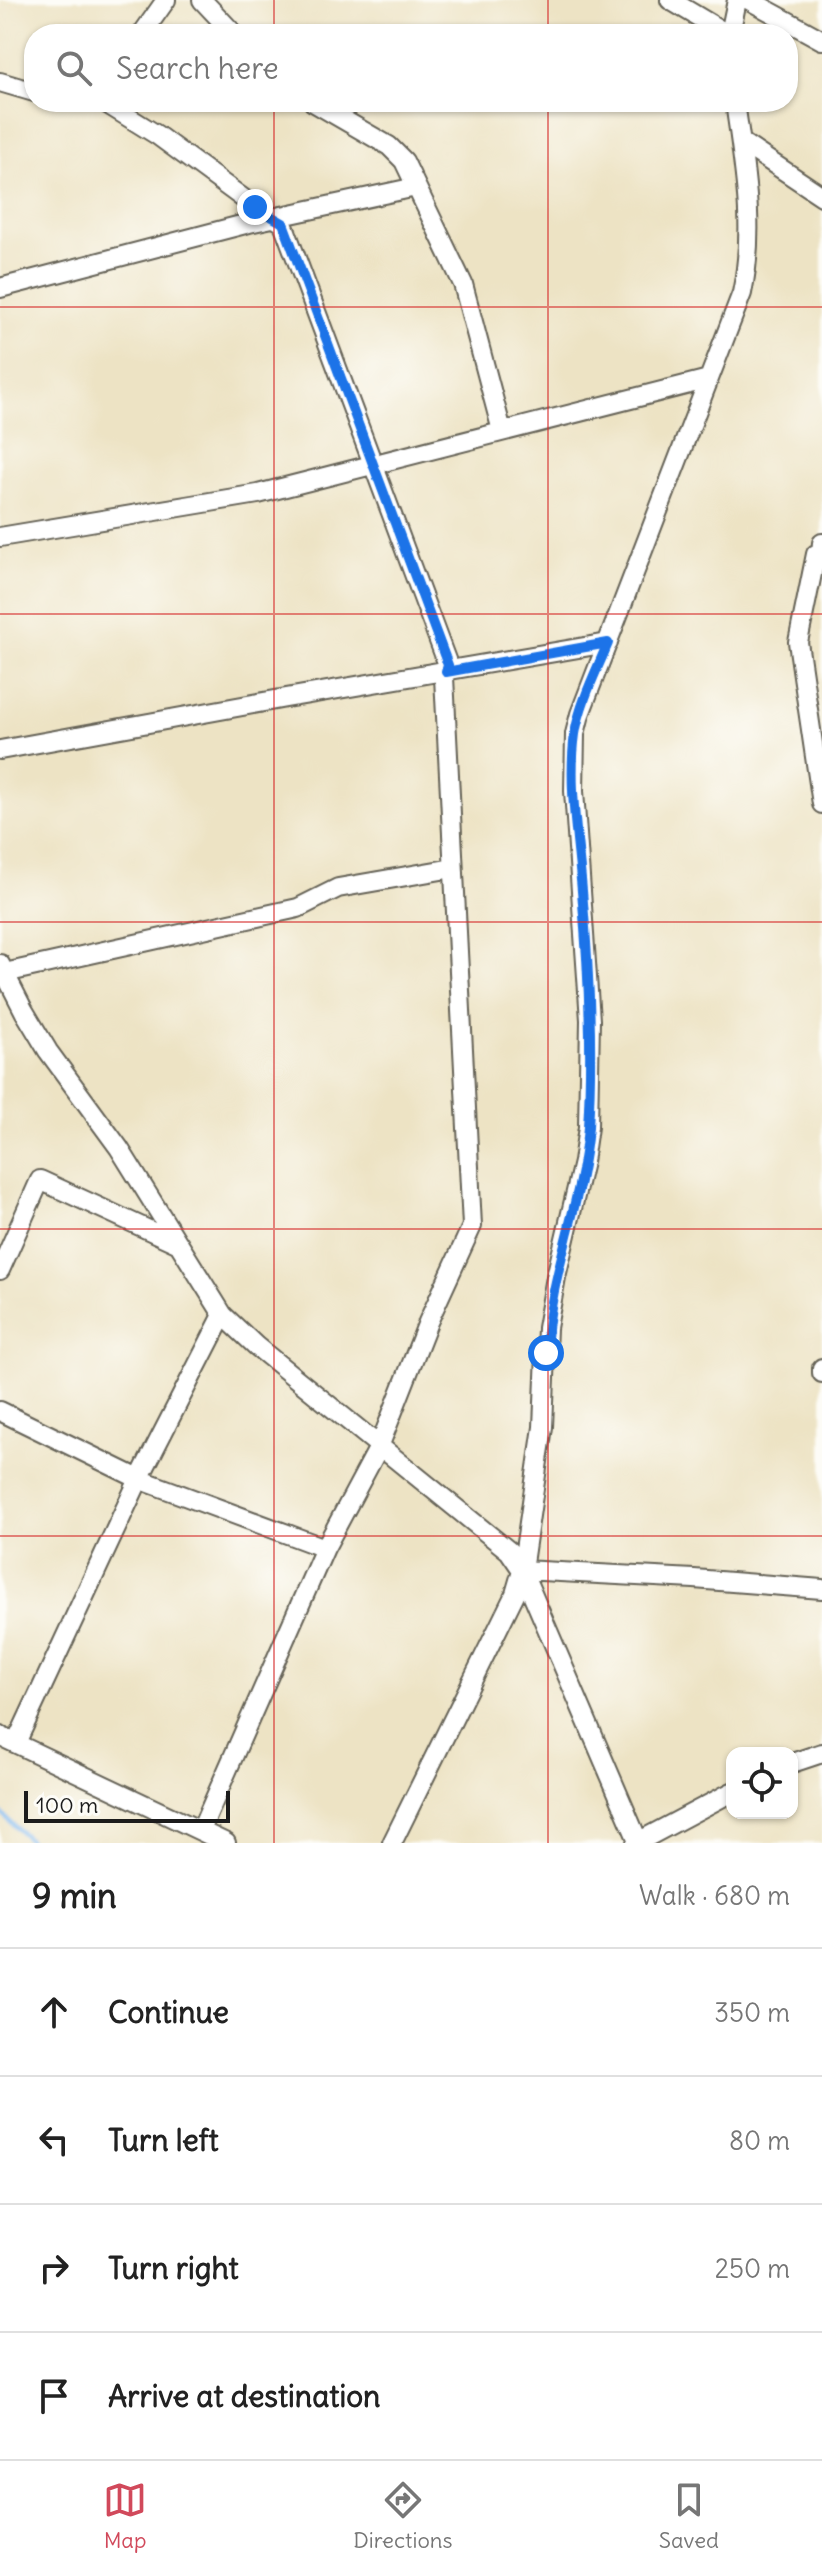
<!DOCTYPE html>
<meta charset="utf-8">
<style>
:root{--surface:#fff;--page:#f6f6f6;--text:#222;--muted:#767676;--line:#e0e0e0;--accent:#d1495b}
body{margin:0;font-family:Delius,sans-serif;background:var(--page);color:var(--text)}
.controls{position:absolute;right:24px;bottom:24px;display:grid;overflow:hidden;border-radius:16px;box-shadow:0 2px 6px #0004}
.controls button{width:72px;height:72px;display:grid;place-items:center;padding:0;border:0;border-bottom:2px solid var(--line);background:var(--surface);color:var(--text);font:40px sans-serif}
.scale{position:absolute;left:24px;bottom:20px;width:206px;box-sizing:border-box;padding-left:8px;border:4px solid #1c1c1c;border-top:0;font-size:22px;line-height:28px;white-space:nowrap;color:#1c1c1c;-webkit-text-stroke:6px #fdfcf7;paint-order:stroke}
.stop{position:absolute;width:24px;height:24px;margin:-18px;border:6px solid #1a73e8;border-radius:50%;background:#fff}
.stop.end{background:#1a73e8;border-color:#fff;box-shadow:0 2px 8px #0008}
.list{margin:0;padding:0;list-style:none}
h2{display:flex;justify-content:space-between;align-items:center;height:104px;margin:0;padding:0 32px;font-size:34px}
h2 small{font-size:26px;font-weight:400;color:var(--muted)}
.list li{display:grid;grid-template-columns:52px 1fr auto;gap:24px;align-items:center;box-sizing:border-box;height:128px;padding:0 32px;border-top:2px solid var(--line)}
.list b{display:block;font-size:30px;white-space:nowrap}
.list em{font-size:26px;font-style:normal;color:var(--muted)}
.icon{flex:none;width:44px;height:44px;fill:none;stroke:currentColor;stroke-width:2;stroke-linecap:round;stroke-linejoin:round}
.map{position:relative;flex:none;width:822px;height:1843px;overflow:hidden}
.search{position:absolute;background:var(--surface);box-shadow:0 2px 6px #0004;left:24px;right:24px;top:24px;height:88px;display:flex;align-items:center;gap:20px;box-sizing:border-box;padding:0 28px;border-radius:32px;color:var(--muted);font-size:30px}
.sheet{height:616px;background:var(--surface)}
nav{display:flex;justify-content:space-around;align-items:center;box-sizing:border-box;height:112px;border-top:2px solid var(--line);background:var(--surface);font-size:22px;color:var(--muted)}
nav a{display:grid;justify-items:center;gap:4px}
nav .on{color:var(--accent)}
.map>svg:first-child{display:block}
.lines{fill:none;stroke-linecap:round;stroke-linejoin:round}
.stream{stroke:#80baf1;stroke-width:4}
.minor-casing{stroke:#656257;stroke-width:22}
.minor{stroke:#fff;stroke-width:18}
.route{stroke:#1a73e8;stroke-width:10}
.grid{fill:none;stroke:#d62828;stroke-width:2;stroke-opacity:0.55}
</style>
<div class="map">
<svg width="822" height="1843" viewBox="0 0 822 1843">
<rect width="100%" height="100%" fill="#fdfcf7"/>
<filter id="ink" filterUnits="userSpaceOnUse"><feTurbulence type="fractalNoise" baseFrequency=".0125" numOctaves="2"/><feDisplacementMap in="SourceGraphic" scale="16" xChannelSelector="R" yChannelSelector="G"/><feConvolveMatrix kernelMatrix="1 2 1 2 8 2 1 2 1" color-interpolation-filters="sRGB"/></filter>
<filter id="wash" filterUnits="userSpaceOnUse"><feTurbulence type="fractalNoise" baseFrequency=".006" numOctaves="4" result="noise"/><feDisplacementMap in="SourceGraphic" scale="32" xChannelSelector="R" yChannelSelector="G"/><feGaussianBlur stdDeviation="1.8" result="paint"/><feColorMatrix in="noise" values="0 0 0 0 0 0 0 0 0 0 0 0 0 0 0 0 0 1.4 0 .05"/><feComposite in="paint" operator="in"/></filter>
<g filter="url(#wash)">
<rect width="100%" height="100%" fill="#ede3c4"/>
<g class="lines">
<path class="stream" d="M0,1812l32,31"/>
</g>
</g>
<g filter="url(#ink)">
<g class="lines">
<g class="minor-casing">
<path id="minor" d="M202,0l32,34
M670,0l57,34
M749,0l73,40
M142,34l24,-34
M730,34l7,-34
M0,82l34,10
M104,102l53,33 98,72 28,16 165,442 -4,12 28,549 -44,96 -49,125 -54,101 -124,282
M313,102l76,44 15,15 59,123 39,147
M741,142l81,54
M0,288l249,-65 167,-36
M0,537l258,-43 451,-115
M822,543l-1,9 -5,2 -18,88 24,162
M0,750l286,-52 322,-55
M0,964l24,47 24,40 71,97 104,167 33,31 253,205 13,19 117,273
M0,974l298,-66 40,-20 115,-20
M0,1270l40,-90 139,64
M822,1368v5
M0,1411l139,68 186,69
M522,1570l172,9 128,10
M0,1736l226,107
M16,1743l123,-264 84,-164
M792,1763l30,-10
M392,1843l123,-249 7,-24 21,-143 4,-99 9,-51 27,-115 5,-35 2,-107 -16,-229 1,-57 5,-20 162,-421c14,-67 2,-125 -7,-191
M636,1843l96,-51"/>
</g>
<use href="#minor" class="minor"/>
</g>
</g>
<g class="lines" filter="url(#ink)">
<path class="route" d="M255,207l28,16 165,442 -2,7 162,-29c-12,29 -28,60 -33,91 -7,51 3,106 7,157 7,78 11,158 6,236 -6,77 -39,149 -42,226"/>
</g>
<path class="grid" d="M274,0v34M548,0v34M274,102v1741M548,102v1741M0,307h822M0,614h822M0,922h822M0,1229h822M0,1536h822"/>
</svg>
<div class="controls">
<button><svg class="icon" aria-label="locate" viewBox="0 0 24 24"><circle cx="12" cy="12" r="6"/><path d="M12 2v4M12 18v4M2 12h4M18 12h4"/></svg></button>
</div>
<div class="scale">100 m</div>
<div class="stop" style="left:546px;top:1353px"></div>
<div class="stop end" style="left:255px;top:207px"></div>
<div class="search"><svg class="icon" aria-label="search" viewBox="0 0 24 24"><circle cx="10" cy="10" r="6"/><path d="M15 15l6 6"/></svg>Search here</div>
</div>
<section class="sheet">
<h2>9 min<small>Walk · 680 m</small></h2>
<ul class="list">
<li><svg class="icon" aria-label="ahead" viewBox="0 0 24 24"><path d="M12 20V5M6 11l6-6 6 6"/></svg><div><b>Continue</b></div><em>350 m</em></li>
<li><svg class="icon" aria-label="left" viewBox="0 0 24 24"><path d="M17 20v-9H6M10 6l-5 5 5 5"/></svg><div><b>Turn left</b></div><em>80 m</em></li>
<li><svg class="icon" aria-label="right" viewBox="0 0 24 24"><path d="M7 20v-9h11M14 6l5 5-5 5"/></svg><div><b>Turn right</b></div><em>250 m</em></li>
<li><svg class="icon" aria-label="arrive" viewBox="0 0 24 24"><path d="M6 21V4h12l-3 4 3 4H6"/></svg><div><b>Arrive at destination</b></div></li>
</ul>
</section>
<nav>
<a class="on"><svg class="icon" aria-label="map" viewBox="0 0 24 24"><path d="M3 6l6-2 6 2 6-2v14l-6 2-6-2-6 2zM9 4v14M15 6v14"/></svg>Map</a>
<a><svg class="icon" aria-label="directions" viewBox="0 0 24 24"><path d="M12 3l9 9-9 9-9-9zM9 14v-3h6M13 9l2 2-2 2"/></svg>Directions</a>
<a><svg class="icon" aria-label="saved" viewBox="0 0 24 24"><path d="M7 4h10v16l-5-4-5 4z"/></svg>Saved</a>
</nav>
